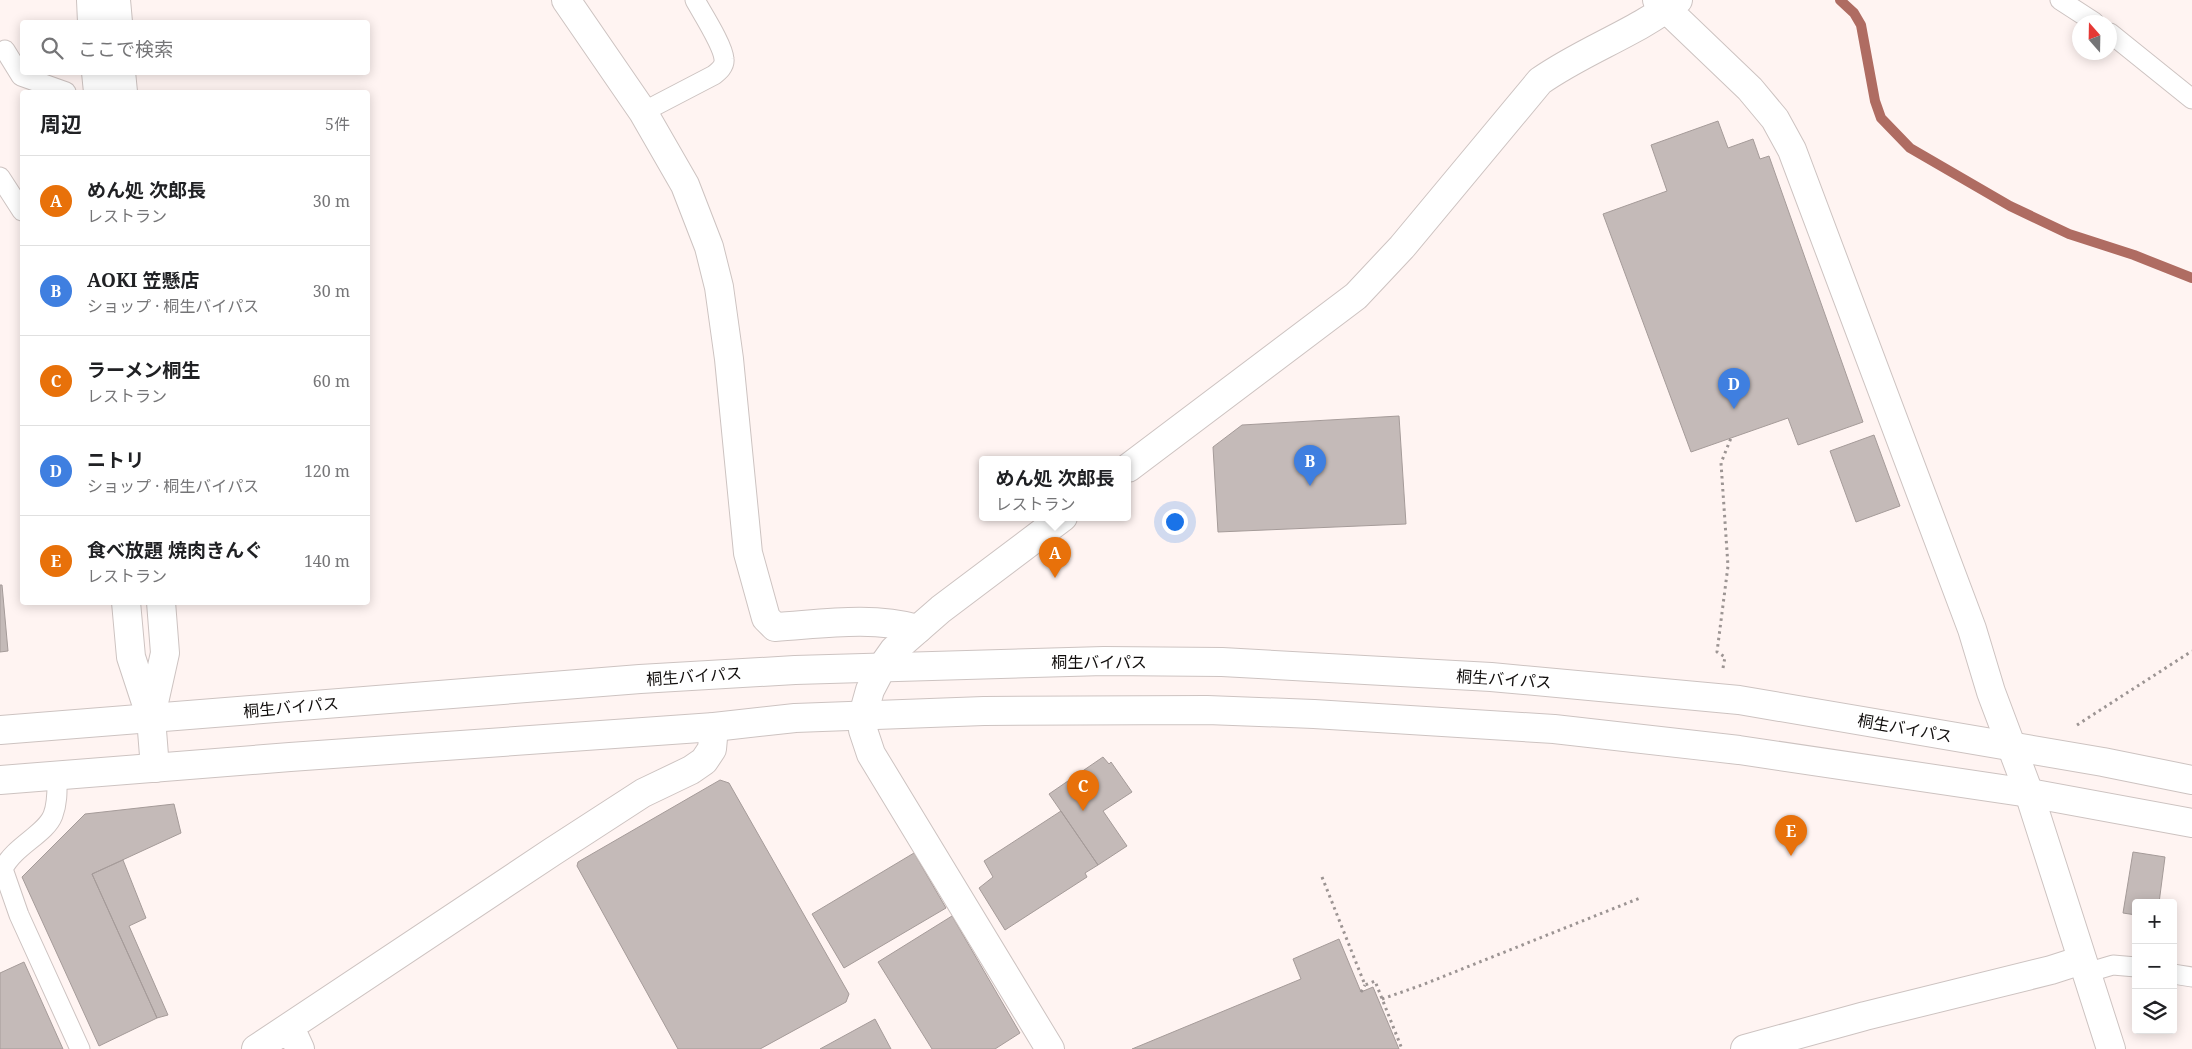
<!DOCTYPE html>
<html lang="ja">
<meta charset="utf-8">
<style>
:root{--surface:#fff;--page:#f2f2f2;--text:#202124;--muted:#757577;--line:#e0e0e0;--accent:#d93025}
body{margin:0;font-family:"Noto Serif","Noto Sans JP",serif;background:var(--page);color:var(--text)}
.controls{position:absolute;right:15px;bottom:15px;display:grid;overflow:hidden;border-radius:5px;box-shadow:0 2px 12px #0003}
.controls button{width:45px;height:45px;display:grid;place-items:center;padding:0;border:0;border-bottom:1px solid var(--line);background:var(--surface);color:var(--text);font:25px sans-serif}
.compass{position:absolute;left:2072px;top:15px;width:45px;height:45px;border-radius:50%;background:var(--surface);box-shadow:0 2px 12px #0003;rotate:340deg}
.you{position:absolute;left:1174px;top:521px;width:18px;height:18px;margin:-12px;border:4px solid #fff;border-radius:50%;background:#1a73e8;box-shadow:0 0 0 8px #1a73e833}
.badge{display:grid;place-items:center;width:32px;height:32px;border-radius:50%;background:var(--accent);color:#fff;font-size:16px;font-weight:700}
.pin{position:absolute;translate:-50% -41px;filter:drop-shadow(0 1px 2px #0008)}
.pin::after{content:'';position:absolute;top:26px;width:18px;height:15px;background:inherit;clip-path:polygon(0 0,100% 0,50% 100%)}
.popup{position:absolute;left:979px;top:456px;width:152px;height:65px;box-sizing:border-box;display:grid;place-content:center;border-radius:5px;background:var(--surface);filter:drop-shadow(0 1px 4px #0005);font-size:16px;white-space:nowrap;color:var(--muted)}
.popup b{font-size:19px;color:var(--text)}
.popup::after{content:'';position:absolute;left:50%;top:100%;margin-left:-10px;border:10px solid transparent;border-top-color:var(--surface)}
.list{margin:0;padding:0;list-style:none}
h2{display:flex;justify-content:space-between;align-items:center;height:65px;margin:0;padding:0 20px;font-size:21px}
h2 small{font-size:16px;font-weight:400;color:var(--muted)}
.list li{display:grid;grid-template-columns:32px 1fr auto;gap:15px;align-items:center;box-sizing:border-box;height:90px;padding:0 20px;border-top:1px solid var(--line)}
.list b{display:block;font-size:19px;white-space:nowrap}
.list p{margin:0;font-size:16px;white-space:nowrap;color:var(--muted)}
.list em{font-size:16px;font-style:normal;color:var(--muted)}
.icon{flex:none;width:28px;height:28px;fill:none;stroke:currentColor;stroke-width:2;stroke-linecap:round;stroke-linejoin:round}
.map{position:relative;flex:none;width:2192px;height:1049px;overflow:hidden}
.search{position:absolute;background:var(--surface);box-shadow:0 2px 12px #0003;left:20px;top:20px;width:350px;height:55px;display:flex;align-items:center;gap:12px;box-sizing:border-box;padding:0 18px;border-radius:5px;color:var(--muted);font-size:19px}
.panel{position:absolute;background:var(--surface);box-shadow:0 2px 12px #0003;left:20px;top:90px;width:350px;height:515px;border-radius:5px}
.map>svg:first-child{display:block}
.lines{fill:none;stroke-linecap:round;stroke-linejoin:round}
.stream{stroke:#af6c62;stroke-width:10}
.building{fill:#c4bab8;stroke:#a59b99}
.service-casing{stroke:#cdc3c1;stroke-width:21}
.minor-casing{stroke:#cdc3c1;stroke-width:30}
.tertiary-casing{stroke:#cdc3c1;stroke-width:30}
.trunk-casing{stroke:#cdc3c1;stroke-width:30}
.path{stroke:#9c9493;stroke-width:3;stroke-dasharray:2.5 4;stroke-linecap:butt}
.service{stroke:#fff;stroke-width:19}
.minor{stroke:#fff;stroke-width:28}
.tertiary{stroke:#fff;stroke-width:28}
.trunk{stroke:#fff;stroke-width:28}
.labels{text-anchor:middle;stroke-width:4.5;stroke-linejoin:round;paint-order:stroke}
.street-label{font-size:16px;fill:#110e0d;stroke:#fff}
</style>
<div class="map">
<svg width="2192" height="1049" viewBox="0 0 2192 1049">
<rect width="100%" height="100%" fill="#fff4f2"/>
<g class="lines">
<path class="stream" d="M1840,0l14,13 7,12 14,76 6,17 29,30 100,58 59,28 65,21 58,23"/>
</g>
<path class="building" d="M1718,121l10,27 25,-9 7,20 9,-3 94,266 -65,23 -10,-27 -97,34 -88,-238 64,-23 -16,-46z
M1399,416l7,108 -188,8 -5,-85 29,-22z
M1874,435l26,71 -44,16 -26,-71z
M0,585h2l6,66 -8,1z
M1103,757l6,7 2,-2 21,30 -29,19 24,35 -29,19 -49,-71z
M720,780l9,3 120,211 -3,8 -86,47h-82l-101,-183 1,-4z
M174,804l7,29 -89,41 65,144 -58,28 -77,-169 63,-63z
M1061,811l37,54 -13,8 2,4 -82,53 -26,-42 14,-11 -9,-16z
M2133,852l32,5 -6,46h-23v12l-13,-2z
M914,853l32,55 -102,60 -32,-54z
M123,860l23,58 -17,8 39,89 -11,3 -65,-144z
M952,916l68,117 -25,16h-63l-54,-87z
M1339,939l22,53 12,-5 26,62h-267l169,-70 -8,-20z
M24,962l39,87h-63v-76z
M875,1019l16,30h-71z"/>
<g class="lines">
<g class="service-casing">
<path id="service" d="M2060,0l34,22
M2110,33l82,66
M5,50l16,26 45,16
M643,112l71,-37c5,-4 11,-9 10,-16 -1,-14 -22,-46 -29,-59
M0,177l22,34
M57,775c0,13 1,27 -4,40 -7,19 -39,31 -50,54l16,46 61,134
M2086,973l27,-8 23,2
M2173,974l19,3"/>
</g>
<g class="minor-casing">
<path id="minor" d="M566,0l77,112 42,73 24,62 10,40 10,72 19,194 18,65 9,9c48,-3 96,-11 143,2
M863,715v15l8,24 179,295
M290,1027l10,22
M256,1049l296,-197 91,-59 48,-23 13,-9 8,-12 2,-22
M1745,1049l120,-33 186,-46 31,-10"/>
</g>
<g class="tertiary-casing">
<path id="tertiary" d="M91,0l1,22
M116,0l2,22
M1657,0l93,89 25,30 17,31 180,479 19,63 38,101 82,256
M96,72l2,20
M121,72l2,20
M1128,468l228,-172 46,-49 138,-166c44,-31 96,-48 138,-81
M126,602l5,55 20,61 4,50
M863,715l7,-25 12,-23 12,-17 47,-41 122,-92
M151,716l14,-63 -4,-51"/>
</g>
<g class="trunk-casing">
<path id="trunk" d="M0,730l640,-51 155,-9 309,-9 118,1 269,15 248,23 364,62 89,18
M0,780l290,-23 424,-30 81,-9 189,-7 223,-1 107,4 240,15 185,21 290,43 163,30"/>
</g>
<path class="path" d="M1723,668l2,-11 -8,-5 11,-86 -7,-103 10,-25
M2077,725l115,-74
M1322,877l43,108 10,-4 27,68
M1361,992l4,-7
M1382,999l40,-14 218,-87"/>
<use href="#service" class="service"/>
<use href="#minor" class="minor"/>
<use href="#tertiary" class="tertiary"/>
<use href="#trunk" class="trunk"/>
</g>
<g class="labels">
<g class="street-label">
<text x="1099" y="668">桐生バイパス</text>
<text transform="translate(694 676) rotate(-4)" y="6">桐生バイパス</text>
<text transform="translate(1504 679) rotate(4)" y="6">桐生バイパス</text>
<text transform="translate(291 707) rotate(-5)" y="6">桐生バイパス</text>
<text transform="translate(1905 728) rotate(10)" y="6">桐生バイパス</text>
</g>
</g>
</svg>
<div class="controls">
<button>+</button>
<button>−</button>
<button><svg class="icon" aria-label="layers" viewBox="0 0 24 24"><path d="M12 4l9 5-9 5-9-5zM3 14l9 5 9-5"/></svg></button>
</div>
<svg class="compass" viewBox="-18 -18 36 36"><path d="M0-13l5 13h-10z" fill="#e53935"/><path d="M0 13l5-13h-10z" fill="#757577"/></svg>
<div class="you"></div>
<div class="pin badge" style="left:1055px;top:578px;background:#e8710a">A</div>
<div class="popup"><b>めん処 次郎長</b>レストラン</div>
<div class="pin badge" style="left:1310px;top:486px;background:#3f7fe0">B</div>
<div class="pin badge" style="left:1083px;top:811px;background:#e8710a">C</div>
<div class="pin badge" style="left:1734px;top:409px;background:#3f7fe0">D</div>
<div class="pin badge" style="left:1791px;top:856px;background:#e8710a">E</div>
<div class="search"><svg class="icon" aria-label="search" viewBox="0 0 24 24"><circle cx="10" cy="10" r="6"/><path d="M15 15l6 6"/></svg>ここで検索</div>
<section class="panel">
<h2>周辺<small>5件</small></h2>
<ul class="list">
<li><span class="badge" style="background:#e8710a">A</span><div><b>めん処 次郎長</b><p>レストラン</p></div><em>30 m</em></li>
<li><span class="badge" style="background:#3f7fe0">B</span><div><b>AOKI 笠懸店</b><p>ショップ · 桐生バイパス</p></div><em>30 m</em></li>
<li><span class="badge" style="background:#e8710a">C</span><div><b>ラーメン桐生</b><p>レストラン</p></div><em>60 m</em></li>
<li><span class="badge" style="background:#3f7fe0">D</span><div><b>ニトリ</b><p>ショップ · 桐生バイパス</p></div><em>120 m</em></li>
<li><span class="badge" style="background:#e8710a">E</span><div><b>食べ放題 焼肉きんぐ</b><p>レストラン</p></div><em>140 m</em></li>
</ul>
</section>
</div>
